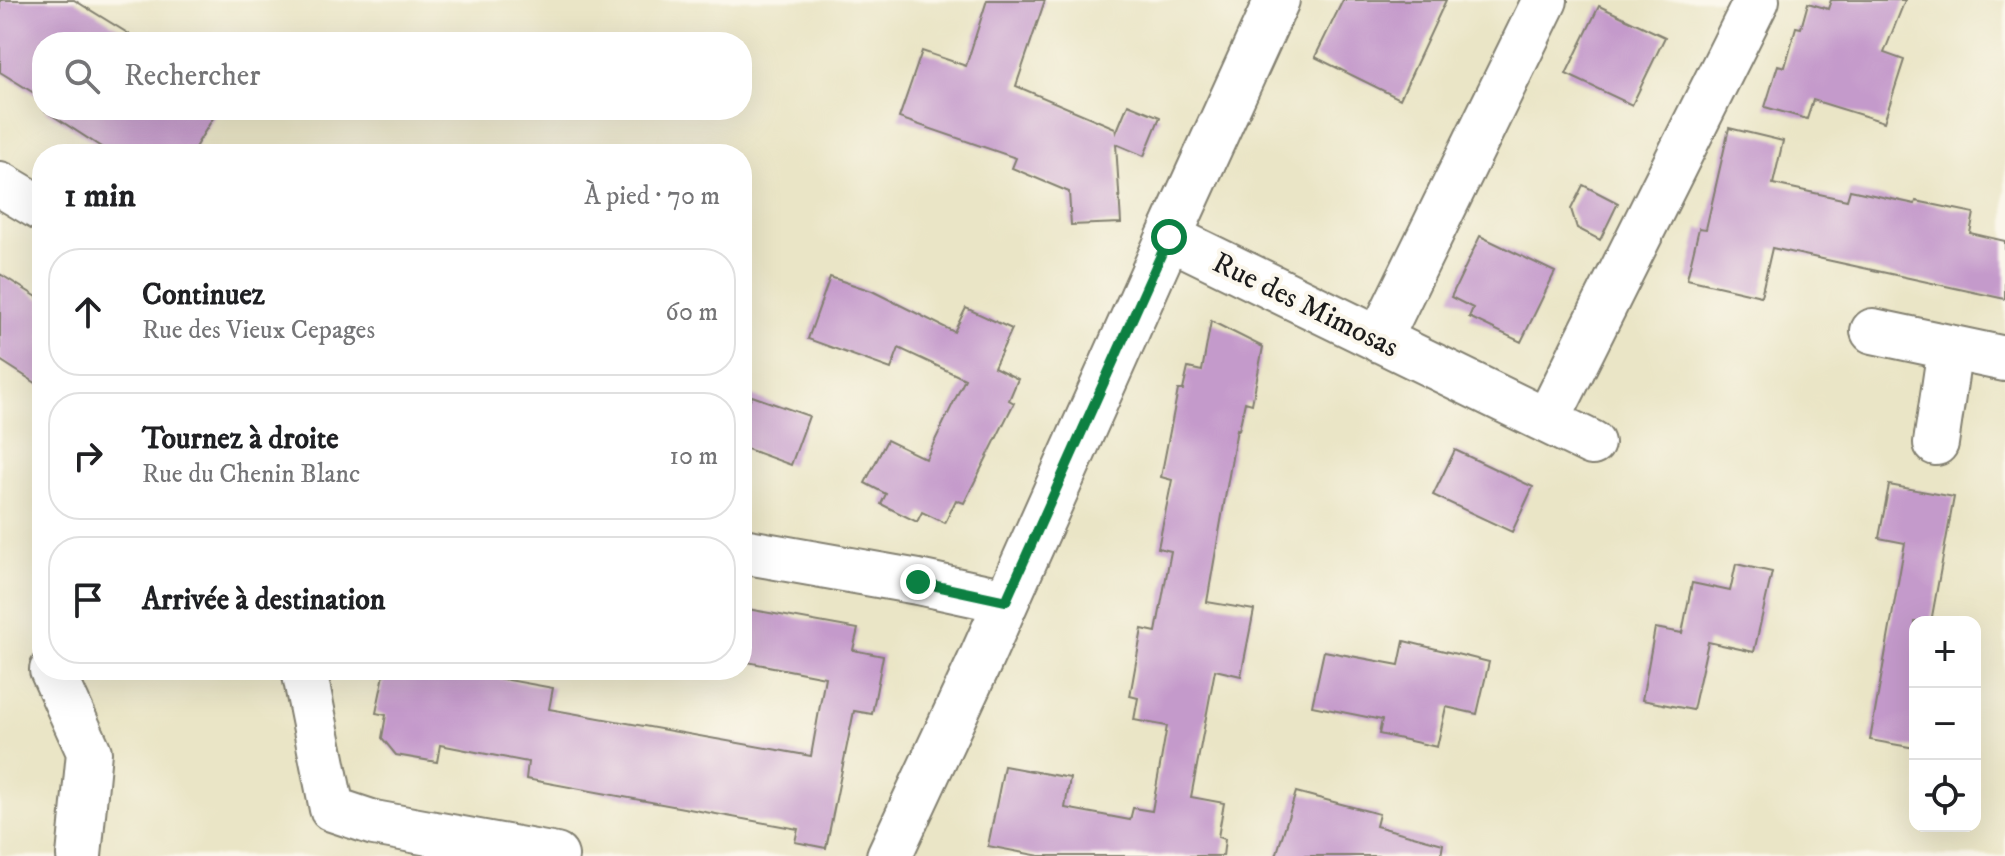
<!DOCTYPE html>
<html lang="fr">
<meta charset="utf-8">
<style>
:root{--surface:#fff;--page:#f6f6f6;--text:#202124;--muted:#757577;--line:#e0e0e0}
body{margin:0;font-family:"IM FELL DW Pica",serif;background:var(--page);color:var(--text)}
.controls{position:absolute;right:24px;bottom:24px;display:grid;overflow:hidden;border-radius:16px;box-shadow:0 8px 32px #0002}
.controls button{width:72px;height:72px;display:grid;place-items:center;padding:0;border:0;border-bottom:2px solid var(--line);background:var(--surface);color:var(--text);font:40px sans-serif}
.stop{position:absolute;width:24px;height:24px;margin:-18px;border:6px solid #0b8043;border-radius:50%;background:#fff}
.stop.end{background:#0b8043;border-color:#fff;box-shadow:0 2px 8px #0008}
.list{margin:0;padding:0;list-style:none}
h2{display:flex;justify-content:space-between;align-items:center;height:104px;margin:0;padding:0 32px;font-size:34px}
h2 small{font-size:26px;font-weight:400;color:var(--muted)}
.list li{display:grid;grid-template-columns:52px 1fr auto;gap:24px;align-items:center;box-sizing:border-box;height:128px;margin:0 16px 16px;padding:0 16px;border:2px solid var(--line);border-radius:32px}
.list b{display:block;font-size:30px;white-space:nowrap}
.list p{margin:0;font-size:26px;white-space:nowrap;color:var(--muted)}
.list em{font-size:26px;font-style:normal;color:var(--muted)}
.icon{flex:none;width:44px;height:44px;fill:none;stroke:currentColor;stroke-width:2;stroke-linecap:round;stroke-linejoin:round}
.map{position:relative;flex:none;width:2005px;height:856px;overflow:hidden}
.search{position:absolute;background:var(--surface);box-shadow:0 8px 32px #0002;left:32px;top:32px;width:720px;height:88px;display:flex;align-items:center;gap:20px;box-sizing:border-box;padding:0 28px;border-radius:32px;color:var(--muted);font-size:30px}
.panel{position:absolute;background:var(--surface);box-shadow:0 8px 32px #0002;left:32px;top:144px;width:720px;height:536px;border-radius:32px}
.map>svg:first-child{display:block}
.building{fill:#c49acb}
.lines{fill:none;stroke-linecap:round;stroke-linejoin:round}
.minor-casing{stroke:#838071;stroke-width:48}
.minor{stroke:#fff;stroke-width:44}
.route{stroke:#0b8043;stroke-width:10}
.labels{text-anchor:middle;stroke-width:8;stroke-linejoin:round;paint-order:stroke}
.street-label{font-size:30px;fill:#1c1c1c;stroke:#fbf7ec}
</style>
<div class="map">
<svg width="2005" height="856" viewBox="0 0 2005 856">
<rect width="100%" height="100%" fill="#fbf7ec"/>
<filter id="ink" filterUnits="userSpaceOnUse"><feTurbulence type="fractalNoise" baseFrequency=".0125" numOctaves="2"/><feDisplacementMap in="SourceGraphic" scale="16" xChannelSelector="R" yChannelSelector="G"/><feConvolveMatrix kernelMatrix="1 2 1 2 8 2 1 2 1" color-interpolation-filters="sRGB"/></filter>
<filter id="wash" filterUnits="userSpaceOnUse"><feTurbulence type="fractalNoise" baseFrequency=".006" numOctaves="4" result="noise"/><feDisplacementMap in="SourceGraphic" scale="32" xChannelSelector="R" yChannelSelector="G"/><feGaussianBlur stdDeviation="1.8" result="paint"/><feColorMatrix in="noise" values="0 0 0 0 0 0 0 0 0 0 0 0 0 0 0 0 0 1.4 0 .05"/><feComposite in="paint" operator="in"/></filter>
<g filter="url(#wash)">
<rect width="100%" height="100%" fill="#eae5c6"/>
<g id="blocks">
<path class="building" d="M0,0h74l68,42h-100v56l-42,-26z
M987,0h58l-29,86 99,42 1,5 12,-29 32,13 -16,39 -28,-12 5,79 -50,2 -2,-33 -57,-24 4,-10 -117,-40 23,-67 44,15z
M1343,0h103l-46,99 -85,-42z
M1831,0h74l-21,53 20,7 -20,62 -71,-22 -6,19 -42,-12 13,-42 7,2 11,-40 5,1 7,-25 20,6z
M1599,6l66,31 -33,68 -66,-31z
M44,110h174l-27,44h-79z
M1729,128l54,13 -10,43 74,16 3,-10 65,14 1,-3 58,12 -4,20 35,8v58l-233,-51 -11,48 -74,-17 12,-51 7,1z
M1583,185l35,18 -18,37 -23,-12 -6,-19z
M1480,236l75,36 -34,70 -52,-25 4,-9 -22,-11z
M0,274l42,26v87l-42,-27z
M830,277l42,14 82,41 12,-24 46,21 -18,38 24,12 -9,21 5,3 -50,100 -8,-3 -11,23 -23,-11 -5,10 -36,-18 5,-10 -21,-11 22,-43 39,19 39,-80 -66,-31 -8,21 -83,-30z
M1211,321l52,26 -11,57 -7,-2 -6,28 -2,-1 -30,173 47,8 -13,66 -26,-6 -24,127 33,6 -6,34 7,2 -2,17h-183l-52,-10 16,-80 66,12 -5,30 65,12 3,-12 19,3 15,-85 -33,-6 4,-22 -8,-2 12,-67 14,3 15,-81 -13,-3 14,-68 -11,-3 17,-87h5l5,-22 14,3z
M752,396l57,20 -18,49 -49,-18v-50l8,3z
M1455,450l78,37 -21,45 -79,-37z
M1889,485l65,12 -23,125h-16v126l-45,-8 35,-197 -26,-5z
M1736,564l36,8 -18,80 -46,-10 -15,68 -51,-10 13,-72 27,5 10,-50 38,8z
M742,608l116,21 -5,21 30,6 -11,58 -18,-3 -28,137 -31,-6 3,-13 -272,-50 2,-17 -88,-17 -3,17 -41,-7 -14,-17 4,-23 -10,-2 9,-43h68l100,18 -4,21 262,47 14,-79 -83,-16z
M1404,641l85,21 -12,52 -31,-7 -9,40 -58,-13 3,-14 -70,-14 12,-55 75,14z
M1296,792l83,22 -3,12 67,18 -2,12h-165z"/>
</g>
</g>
<g filter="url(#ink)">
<use href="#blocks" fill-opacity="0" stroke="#838071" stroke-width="2"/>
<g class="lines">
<g class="minor-casing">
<path id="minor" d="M1277,0l-108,237 423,206
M0,184l42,25
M1873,331l132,28
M1379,340l166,-340
M1547,421l210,-421
M1936,443l14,-95
M742,551l176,31 88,19
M52,670l37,82 -10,104
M304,670l28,139 42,14 182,33
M889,856l90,-193 190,-426"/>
</g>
<use href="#minor" class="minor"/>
</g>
</g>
<g class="lines" filter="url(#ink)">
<path class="route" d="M918,582l88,19 163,-364"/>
</g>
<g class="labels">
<g class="street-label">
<text transform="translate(1306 304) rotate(26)" y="10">Rue des Mimosas</text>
</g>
</g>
</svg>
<div class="controls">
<button>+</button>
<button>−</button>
<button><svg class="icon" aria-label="locate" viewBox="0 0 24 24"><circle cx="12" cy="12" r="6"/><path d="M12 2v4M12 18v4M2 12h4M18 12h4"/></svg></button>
</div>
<div class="stop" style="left:1169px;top:237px"></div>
<div class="stop end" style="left:918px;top:582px"></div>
<div class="search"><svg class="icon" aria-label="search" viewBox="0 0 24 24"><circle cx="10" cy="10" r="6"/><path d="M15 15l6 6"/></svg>Rechercher</div>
<section class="panel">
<h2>1 min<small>À pied · 70 m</small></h2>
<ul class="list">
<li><svg class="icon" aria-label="ahead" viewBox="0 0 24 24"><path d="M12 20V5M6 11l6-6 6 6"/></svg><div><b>Continuez</b><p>Rue des Vieux Cepages</p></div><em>60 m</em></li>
<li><svg class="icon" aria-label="right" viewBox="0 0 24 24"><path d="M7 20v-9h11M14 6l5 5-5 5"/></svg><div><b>Tournez à droite</b><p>Rue du Chenin Blanc</p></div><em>10 m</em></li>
<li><svg class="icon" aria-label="arrive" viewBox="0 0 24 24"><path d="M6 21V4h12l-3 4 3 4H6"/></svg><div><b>Arrivée à destination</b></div></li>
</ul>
</section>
</div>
